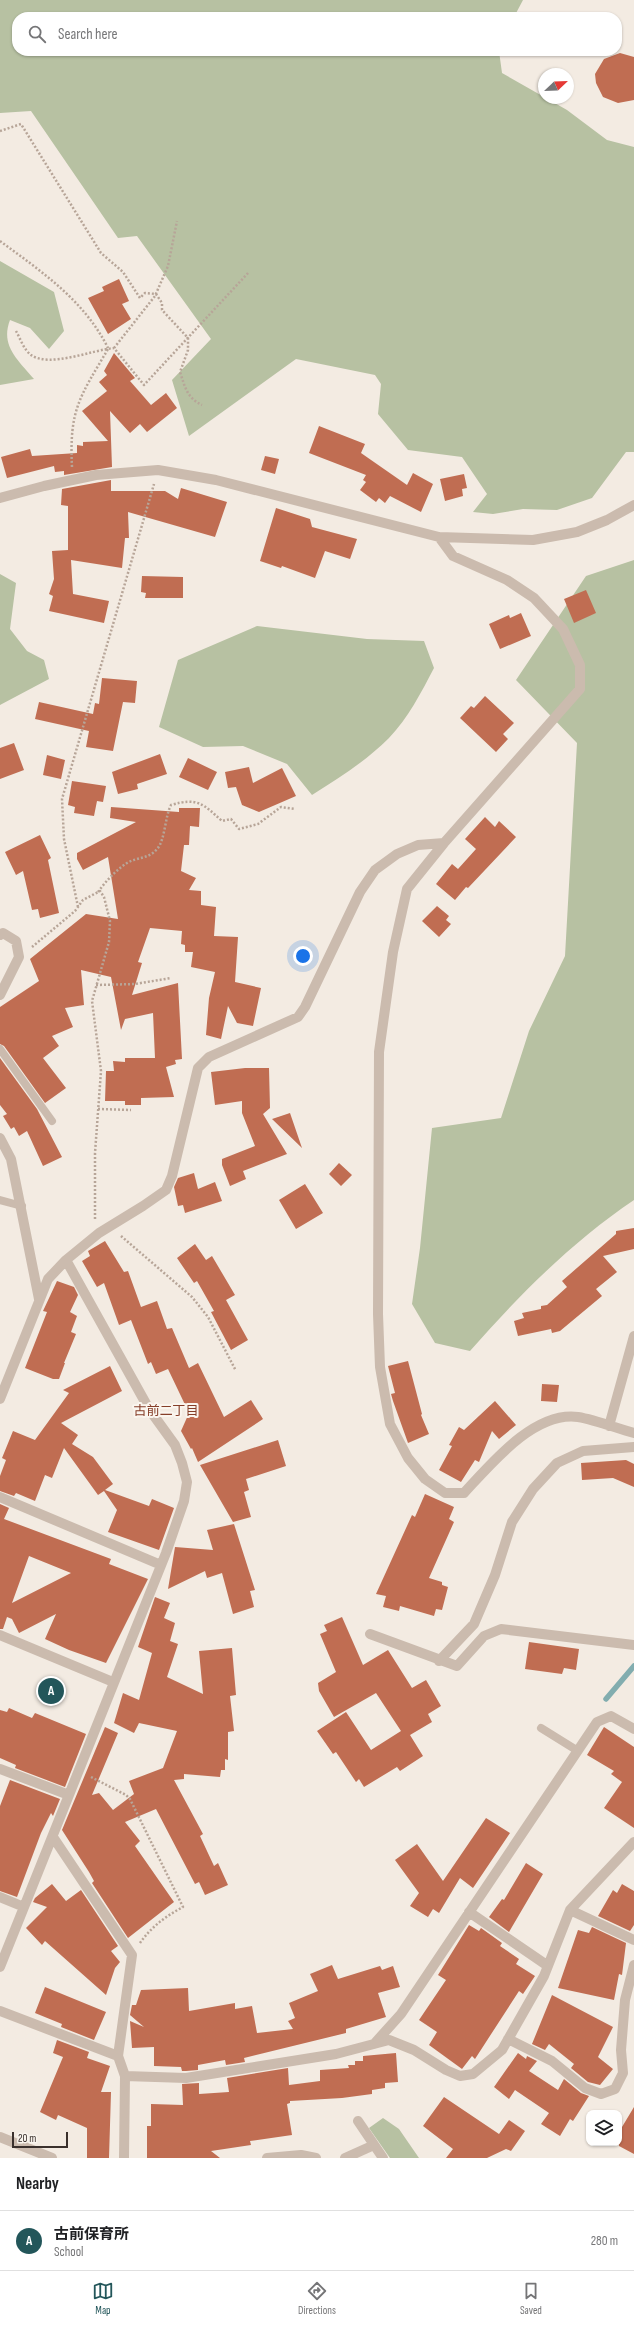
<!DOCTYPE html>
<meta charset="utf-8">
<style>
:root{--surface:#fff;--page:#f6f6f6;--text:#202124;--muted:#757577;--line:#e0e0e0;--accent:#23565a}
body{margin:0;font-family:"Sofia Sans Condensed","Noto Sans JP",sans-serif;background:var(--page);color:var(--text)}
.controls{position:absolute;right:12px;bottom:12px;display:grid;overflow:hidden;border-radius:8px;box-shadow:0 1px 3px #0004}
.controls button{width:36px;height:36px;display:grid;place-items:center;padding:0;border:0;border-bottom:1px solid var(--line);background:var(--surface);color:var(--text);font:20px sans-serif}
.compass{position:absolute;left:538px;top:68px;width:36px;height:36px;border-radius:50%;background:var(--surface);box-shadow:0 1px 3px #0004;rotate:67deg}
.scale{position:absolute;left:12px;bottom:10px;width:56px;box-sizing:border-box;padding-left:4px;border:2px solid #3a302c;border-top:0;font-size:11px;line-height:14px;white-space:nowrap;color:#3a302c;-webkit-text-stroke:3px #faf5ee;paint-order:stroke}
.you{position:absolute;left:303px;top:956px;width:14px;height:14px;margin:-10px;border:3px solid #fff;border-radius:50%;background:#1a73e8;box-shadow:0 0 0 6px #1a73e833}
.badge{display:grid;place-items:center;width:26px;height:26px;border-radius:50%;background:var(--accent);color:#fff;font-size:13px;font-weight:700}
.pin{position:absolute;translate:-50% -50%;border:2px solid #fff;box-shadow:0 1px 4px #0006}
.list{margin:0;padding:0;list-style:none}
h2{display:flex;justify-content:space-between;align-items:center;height:52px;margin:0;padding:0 16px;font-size:17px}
h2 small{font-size:13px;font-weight:400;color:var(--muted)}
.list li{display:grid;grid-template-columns:26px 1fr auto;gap:12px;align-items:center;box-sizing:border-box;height:60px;padding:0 16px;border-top:1px solid var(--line)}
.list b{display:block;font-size:15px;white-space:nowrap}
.list p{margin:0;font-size:13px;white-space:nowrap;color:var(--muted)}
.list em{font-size:13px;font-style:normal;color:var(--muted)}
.icon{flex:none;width:22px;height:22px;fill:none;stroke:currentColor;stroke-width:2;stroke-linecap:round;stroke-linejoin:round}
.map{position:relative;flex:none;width:634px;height:2158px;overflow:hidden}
.search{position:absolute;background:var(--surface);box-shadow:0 1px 3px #0004;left:12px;right:12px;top:12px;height:44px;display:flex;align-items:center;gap:10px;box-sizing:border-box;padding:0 14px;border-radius:16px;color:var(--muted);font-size:15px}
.sheet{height:112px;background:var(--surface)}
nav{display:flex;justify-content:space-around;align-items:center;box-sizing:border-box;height:56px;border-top:1px solid var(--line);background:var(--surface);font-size:11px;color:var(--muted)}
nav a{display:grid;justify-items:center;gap:2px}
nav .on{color:var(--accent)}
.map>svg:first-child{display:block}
.green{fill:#b7c1a2}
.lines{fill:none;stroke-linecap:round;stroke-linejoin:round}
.stream{stroke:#82adaf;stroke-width:5.5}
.building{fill:#c06d52;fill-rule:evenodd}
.path{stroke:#b7a598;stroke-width:2.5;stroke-dasharray:2 2;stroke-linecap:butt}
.service{stroke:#cbbbae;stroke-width:8}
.pedestrian{stroke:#cbbbae;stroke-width:10}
.minor{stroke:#cbbbae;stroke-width:10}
.labels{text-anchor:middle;stroke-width:4;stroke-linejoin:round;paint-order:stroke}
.neighbourhood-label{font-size:13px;fill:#853e28;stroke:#faf5ee}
</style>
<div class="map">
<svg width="634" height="2158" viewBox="0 0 634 2158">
<rect width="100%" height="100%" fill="#f3ebe2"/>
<path class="green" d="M0,0h523l-9,17h-497v34h482l3,22 65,37 40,30 27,7v305h-8l-34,46 -35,12 -34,-1 -30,5 -20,-2 14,-18 -25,-37 -54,-7 -30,-36 3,-30 -6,-9 -79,-16 -107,77 -17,-56 39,-41 -74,-103 -19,2 -87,-127 -31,2z
M0,261l54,31 10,39 -15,18 -19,-21 -20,-8c-10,26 8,40 24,59l-34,6z
M634,560v640c-61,41 -115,95 -164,151l-35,-8 -23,-39 8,-56 12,-120 69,-10 28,-87 36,-75 12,-213 -61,-63 70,-104z
M0,574l16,9 -6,46 17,22 17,9 5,19 -49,26z
M257,626l110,13 57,2 10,27c-13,25 -26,50 -45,70 -23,23 -50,40 -77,57l-25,-31 -44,-18 -40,1 -44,-20 19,-67z
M383,2118l16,11 20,29h-29l-21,-30z"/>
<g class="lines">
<path class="stream" d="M606,1699l28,-33"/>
</g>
<path class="building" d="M620,53l14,4v43l-16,3 -15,-6 -7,-14 -1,-9 9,-15z
M119,279l10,22 -7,3 9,15 -23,15 -20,-36 16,-7 -2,-4z
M114,353l21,25 -5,3 21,24 15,-12 11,15 -30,24 -7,-8 -10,9 -20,-22 2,56 -48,8v-4l-9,1 -1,-6 -47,12 -6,-21 29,-8 2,7 45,-3v-8l6,1v-4l25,-1 -26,-30 25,-20 -8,-9 8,-7 -3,-4z
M319,426l46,18 -4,9 46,32 6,-12 20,11 -12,28 -31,-16 -5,7 -6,-5 -3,4 -16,-12 6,-8 -3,-2 3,-5 -57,-22z
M265,456l14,3 -4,15 -14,-4z
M464,474l3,14 -5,1 1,7 -18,5 -5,-22z
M111,480v11h54l13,8 3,-11 46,14 -12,35 -87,-25 1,26h-4l-3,30 -51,-8 2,34 36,7 -5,22 -55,-12 4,-15 -4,-2 5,-15 -2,-28 16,-1v-44l-7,-1 1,-16z
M276,508l34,11 2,8 45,12 -7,20 -25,-8 -10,27 -33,-12 -1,2 -21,-7z
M142,576l41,1v21h-38l1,-5 -5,-1z
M586,590l10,23 -22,10 -10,-24z
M521,613l10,23 -31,13 -11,-25 20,-9 1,3z
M102,678l35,3 -2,22 -12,-1 -10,49 -27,-4 3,-16 -54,-12 4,-17 54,12 2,-11 4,1z
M485,696l29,27 -11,11 5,5 -12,13 -36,-34 11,-12 3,2z
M14,743l10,27 -24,9v-31z
M160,754l7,20 -30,10 1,5 -20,5 -6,-22z
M47,755l18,5 -4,19 -18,-4z
M188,758l29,14 -9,18 -29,-13z
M249,767l4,16 29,-15 14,28 -37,16 -17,-7 -6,-18 -8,1 -3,-16z
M72,781l34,5 -3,16 -6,-1 -3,15 -20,-3 1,-6 -7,-2z
M111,807l68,5v-4h21l-1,19 -9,-1 -1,19h-5l-3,26 15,7 -7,12 12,1v14l15,2 -2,29 24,1 -3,45 26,6 -8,38 -16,-3 -9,-17 -7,33 -15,-4 3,-37 6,-26 -24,-5 2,-15h-8v-7l-4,-1 1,-13 -32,-3 -12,34 4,1 -10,32 46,-12 4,76 -7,1 1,4 -10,3 8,30 -33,1v7h-16v-4h-20l1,-30h8l-1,-10 12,1v-4h30l-2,-45 -28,6 -4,11 -10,-53 -30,-7 3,35 -19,3 8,19 -21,9 7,10 -16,12 23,30 -21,15 -41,-57 -4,-2v-37l39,-26 -9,-22 56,-45 32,5 -10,-62 -25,13 -6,-11v-6l59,-31 -26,-4z
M485,817l10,10 4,-6 17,16 -48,51 -2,-1 -11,13 -19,-16 16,-20 6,5 18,-20 -11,-10z
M40,835l11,23 -3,2 11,53 -19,5 -2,-9 -6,1 -9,-39 -7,4 -11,-23z
M437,906l12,10 -3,4 5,4 -12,13 -17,-16z
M0,1058l37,51 25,48 -19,9 -16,-35 -8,5 -5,-9 -3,2 -8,-13 4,-2 -7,-9z
M245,1068h24l1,40 -7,6 24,40 -44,17 3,8 -16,7 -8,-21v-6l33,-13 -13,-33v-12l-27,4 -4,-33z
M290,1113l12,35 -30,-29z
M339,1163l13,12 -11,11 -12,-12z
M194,1173l4,16 17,-7 7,19 -37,12 -2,-8 -5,1 -4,-19 4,-9z
M305,1184l18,29 -27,16 -17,-29z
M634,1228v21l-31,7 14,16 -21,17 6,7 -42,35 -8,2 -1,-4 -33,7 -4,-15 10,-3 -2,-5 19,-4v-3l6,-1 20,-18 -5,-6 54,-47v-3z
M105,1241l19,31 4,-1 13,36 16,-6 10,28 5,-1 17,40 9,-5 26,54 27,-17 12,19 -65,43 -6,-14 -1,1 -10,-18 8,-18 -21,-44 -12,5 -5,-12 -3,2 -17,-44 -12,5 -15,-42 -7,4 -15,-26 8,-5 -2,-5z
M195,1244l11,16 6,-4 23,39 -9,5 22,40 -17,10 -20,-38 3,-1 -17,-30 -3,2 -17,-25z
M57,1281l17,6 4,8 -8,17 7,4 -6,16 5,2 -12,29h1l-6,16h-6l-28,-11 22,-56 -4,-1z
M408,1361l14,53 -1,1 8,19 -21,9 -15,-42 -2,-7 4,-1 -7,-27z
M110,1366l12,25 -61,32 17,12 -6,9 21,13 20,27 -8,6 44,16 3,-7 22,9 -15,42 -51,-18 9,-22 -13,-19 -6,4 -34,-47 -12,30 -7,-3 -10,26 -19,-8 -2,3 -14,-5v-15l6,-16 -4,-2 11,-27 22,9 34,-47 -6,-3z
M542,1384l17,1 -2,17 -16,-1z
M495,1401l21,24 -17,14 -7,-8 -13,31 -4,-2 -14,22 -22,-12 13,-24 -3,-1 10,-18 5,3z
M278,1440l8,26 -40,13 3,11 -5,2 7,25 -18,5 -33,-57z
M626,1460l8,4v23l-21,-9 -31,2 -1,-17z
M425,1494l29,13 -5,12 5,3 -25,56 13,4v3l6,2 -6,23 -6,-1 -2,7 -34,-10 -1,5 -16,-4 3,-11 -10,-2 36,-79 3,2z
M0,1504l9,4 -5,11 107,40 -2,5 39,15 -42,84 -37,-13 -24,-11 11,-25 -37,19 -7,-14 -5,-2 -4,12h-3zM29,1556l42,17 -59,30z
M234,1524l21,66 -5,1 4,16 -21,7 -11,-41 -15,5 -2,-7 -37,18 7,-42 38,3 -6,-20z
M155,1597l15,6 -6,15 11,5 -5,18 8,3 -11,33 36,17 -4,-43 33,-3 4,47 -6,1 4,35 -6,1v28l-3,-1v11h-4l-1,7 -36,-3v5l-10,1 29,54 -3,2 14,30 4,-3 10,22 -23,10 -6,-13 -4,2 -39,-75 -31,13 15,19 -5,5 39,56 -46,36 -36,-55 2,-2 -5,-9 -27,-42 43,-103 13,6 -26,62 7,-2 14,17 21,-16 -5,-13 34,-13 14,-37 -38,-8 -5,10 -20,-10 9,-30 16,7 13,-47 -14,-6z
M342,1617l21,48 25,-15 24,38 14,-8 15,26 -13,8 4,8 -22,13 13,21 -23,15 -3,-4 -33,20 -5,-8 -3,3 -20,-30 -3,2 -16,-23 29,-19 25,38 30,-19 -25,-38 -42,24 -15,-26 -1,-8 18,-11 -16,-38 7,-3 -3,-6z
M529,1642l50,7 -3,21 -12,-2 -2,6 -37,-5z
M9,1708l23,10 3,-5 51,21 -21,53 -50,-19 1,-3 -16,-7v-48l7,2z
M604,1727l30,20v81l-30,-20 18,-26 -11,-8 3,-3 -27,-16z
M10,1780l50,19 -7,17 -2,-3 -10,20 -24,64 -17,-6v-85z
M486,1818l24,15 -37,55 -13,-10 -21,35 -6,-4 -5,8 -18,-11 9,-13 -24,-33 22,-16 26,37z
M526,1863l17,11 -34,58 -20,-15 13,-18 2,1z
M52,1884l14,17 15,-11 37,56 -7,5 9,11 -5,6 -9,27 -61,-54 -3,4 -16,-17 21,-21 -14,-5 2,-4z
M622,1884l12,7v34l-4,6 -32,-15 15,-26 4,3z
M469,1925l10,6 2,-3 21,15 -2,3 19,13 -3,5 19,12 -12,18 -4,-3 -44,68 -3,-3 -10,13 -33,-24 8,-13 -18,-12 27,-40 -8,-5z
M592,1927l34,16 -4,32 -3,-1 -5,26 -56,-12 20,-58 11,3z
M332,1965l6,14 42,-13 2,4 11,-4 7,21 -22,6 8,24 -40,12v4l-102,25 1,4 -19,3 -1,-5 -27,5v5l-12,1h-4l-1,-4 -27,-1v-19l-22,1 -2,-27 14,6 -14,-12 2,-10h4l5,-15 47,-2 1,23 46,-8v6l17,-3 5,27 36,-4 -5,-8 7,-3 -6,-15 29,-12 -8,-17z
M45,1987l61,25 -12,28 -33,-13 1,-3 -27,-11z
M552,1995l61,32 -15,30 15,12 -13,16 -12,-3 -17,-14 3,-4 -25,-20 -4,6 -13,-6z
M57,2040l32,12 -2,6 23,8 -9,26h10l-2,66h-22v-30l-29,-13 -2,5 -16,-8 23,-55 -10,-4z
M396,2053l2,29 -13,1v5l-13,2v4l-30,4 -52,3v2l-3,1 5,31 -42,6 1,4 -40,6 9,7h-73v-32h4v-22l32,1 -1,-21 17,-1v11l30,-2 -2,-14 61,-10 1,17 31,-4v-11l29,-2 -1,-3h7v-4h8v-5z
M518,2053l8,6 1,-3 10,5 -8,10 29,19 6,-11 17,14 8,3 -16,25 -3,-2 -10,17 -19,-12 8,-11 -34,-23 -6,9 -15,-12z
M444,2097l55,37 10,-14 16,11 -14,20 -5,-2 -19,9h-41l7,-9 -30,-23z
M634,2107v47l-15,-8v-14z"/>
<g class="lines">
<path class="path" d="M0,131l21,-7 80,129 22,19 17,26 5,-5 11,1 6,9v7l26,28v12l-8,22c5,15 7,26 22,33
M0,241c42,31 84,59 108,107
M16,331c4,7 8,19 15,24 19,13 61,-5 83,-7l30,37 105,-113
M114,348l41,-52 13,-30 9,-45
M72,467c-3,-58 8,-70 36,-118
M98,892c8,-11 17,-21 29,-29 10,-6 22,-4 30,-14 8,-8 8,-33 14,-44 27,-8 32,-1 51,16l9,-2 8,10 19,-5 23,-17 14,2
M78,907l-14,-68 -2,-40 92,-315
M32,947l43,-36 8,-11 17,-9 4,6 6,24 -1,21 -17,59 9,70 -6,82v67
M96,985l39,-1 36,-6
M98,1109l33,1
M121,1236l71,61 16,20 28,54
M91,1777l35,18 4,4 53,108c-17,9 -32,20 -43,36"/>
<path class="service" d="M0,1049l52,72
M0,1200l22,6
M541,1728l37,23"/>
<path class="pedestrian" d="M358,2121l25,37
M345,2158l29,-13"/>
<path class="minor" d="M0,498l44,-12 52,-11 62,-5 58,10 223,57 94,3 44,-8 30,-12 27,-15
M439,537l14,19 54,24 27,18 29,31 17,36v24l-136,154 -37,46 -14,63 -14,100 -1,262 2,53 10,57 18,34 17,21 20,14h19c27,-29 70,-82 114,-76 18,3 38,11 56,16
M0,935l3,-2 13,8 3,16 -19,38
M0,1138l11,21 28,140
M0,1399l48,-120 18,-19 33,-27 44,-27 23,-16 6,-14 26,-108 11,-11 89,-40 7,-10 55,-115 15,-22 22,-16 21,-9 26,-2
M609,1426l25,-90
M0,1497l161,68
M370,1634l87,32 27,-30 17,-7 133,16
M0,1635l113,47
M439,1661l35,-37 21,-49 17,-53 21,-33 24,-26 26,-12 51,-4
M0,1769l69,26
M53,1837l79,118 -14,101 7,20 -1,82
M0,1897l24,10
M570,1910l64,30
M469,1912l79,54
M0,1967l166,-414 18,-52 3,-19 -5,-19 -7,-18 -26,-36 -83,-149
M0,2011l118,45
M508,2039l44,22 33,27 16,6 14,-5 8,-16 -2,-23 4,-50 9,-35
M374,2044l27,-30 196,-292 14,-6 23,13
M125,2076l61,2 150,-24 53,-14 25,10 32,20 14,6 13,-2 29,-24 42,-74 26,-66 64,-68
M0,2137l52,21
M267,2158l34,-3 15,3"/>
</g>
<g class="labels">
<g class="neighbourhood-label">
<text x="166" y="1415">古前二丁目</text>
</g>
</g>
</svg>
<div class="controls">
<button><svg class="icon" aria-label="layers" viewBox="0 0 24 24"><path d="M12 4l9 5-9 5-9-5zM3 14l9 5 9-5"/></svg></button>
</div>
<svg class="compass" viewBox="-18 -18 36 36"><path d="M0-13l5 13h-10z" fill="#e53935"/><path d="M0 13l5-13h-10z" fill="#757577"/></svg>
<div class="scale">20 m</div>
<div class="you"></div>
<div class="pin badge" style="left:51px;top:1691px">A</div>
<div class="search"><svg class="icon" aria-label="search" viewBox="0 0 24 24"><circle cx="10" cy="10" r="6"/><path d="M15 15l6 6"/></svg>Search here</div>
</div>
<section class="sheet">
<h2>Nearby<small></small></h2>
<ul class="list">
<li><span class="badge">A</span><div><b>古前保育所</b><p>School</p></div><em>280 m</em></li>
</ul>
</section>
<nav>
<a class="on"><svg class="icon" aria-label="map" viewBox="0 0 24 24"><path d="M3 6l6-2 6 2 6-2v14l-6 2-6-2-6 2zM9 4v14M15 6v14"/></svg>Map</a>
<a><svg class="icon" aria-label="directions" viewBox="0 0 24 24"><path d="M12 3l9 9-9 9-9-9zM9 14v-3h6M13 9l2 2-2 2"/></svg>Directions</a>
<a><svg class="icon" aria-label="saved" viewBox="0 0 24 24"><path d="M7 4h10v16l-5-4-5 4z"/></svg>Saved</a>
</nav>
